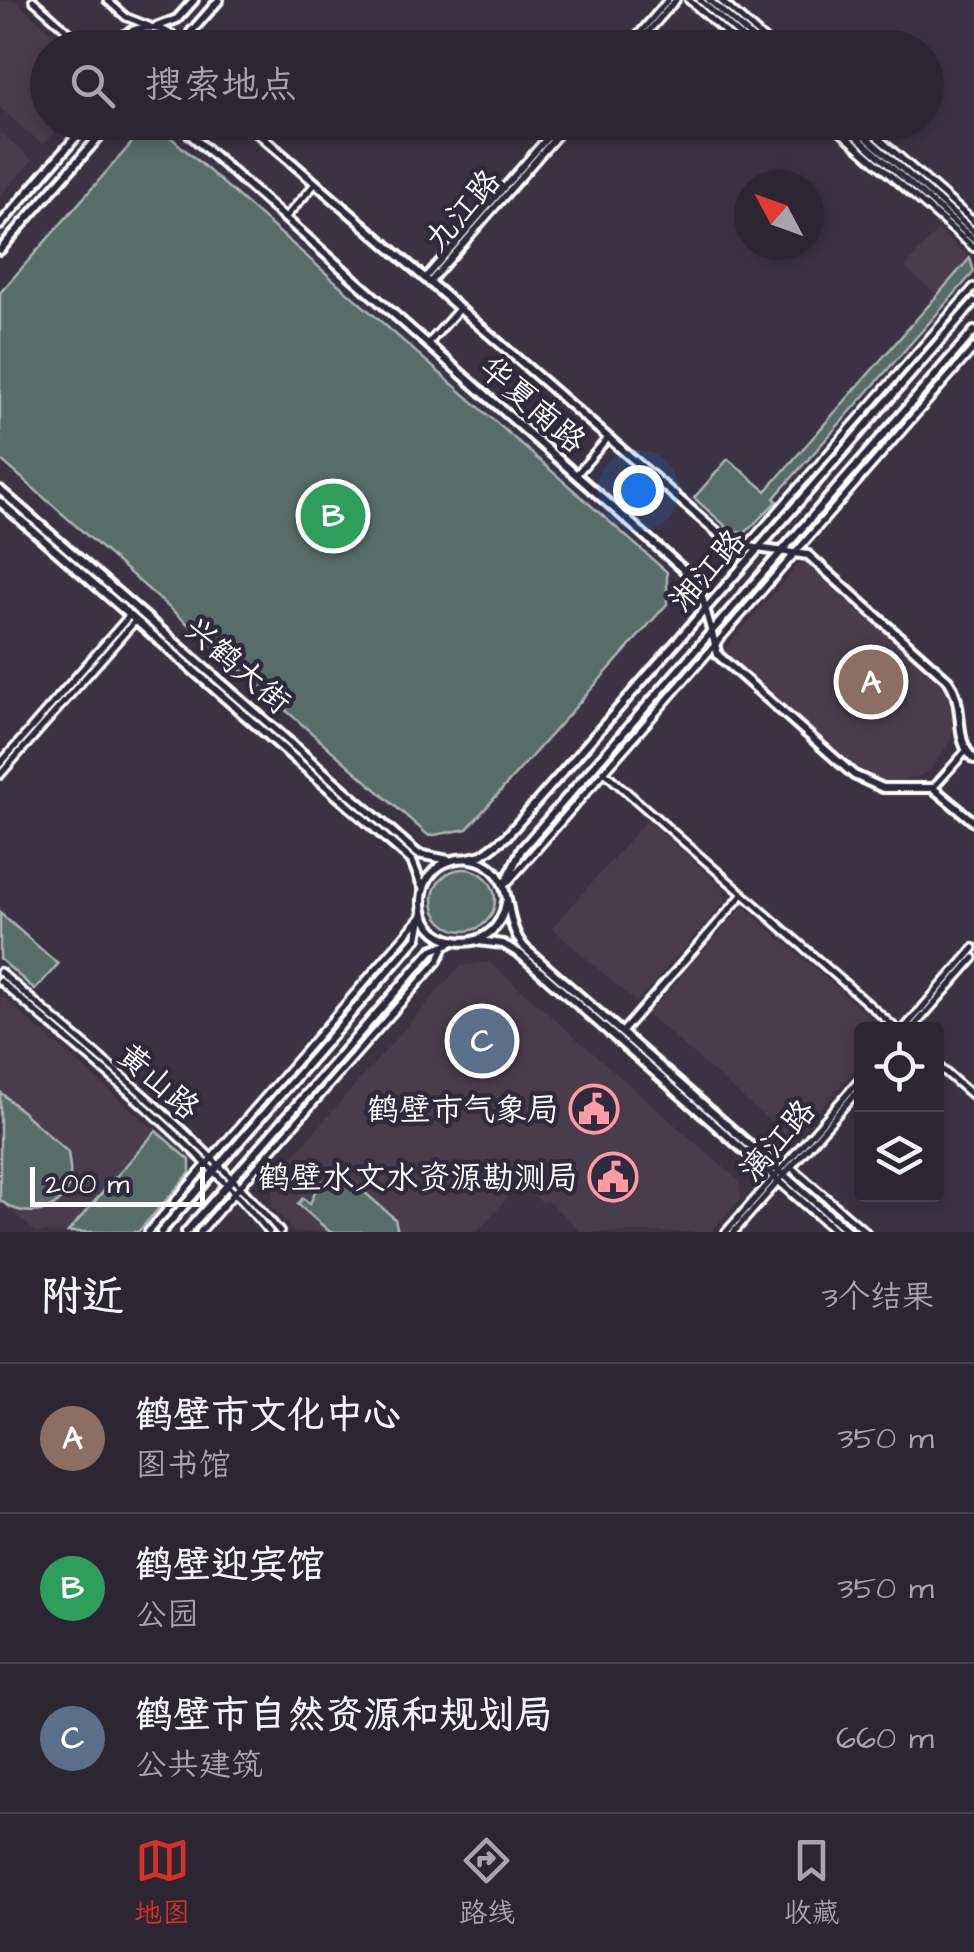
<!DOCTYPE html>
<html lang="zh">
<meta charset="utf-8">
<style>
:root{--surface:#2c2633;--page:#342e3b;--text:#f1f3f6;--muted:#a6a5ac;--line:#48434e;--accent:#d93025}
body{margin:0;font-family:"Architects Daughter","LXGW WenKai TC",sans-serif;background:var(--page);color:var(--text)}
.controls{position:absolute;right:30px;bottom:30px;display:grid;overflow:hidden;border-radius:10px;box-shadow:0 5px 15px #0003}
.controls button{width:90px;height:90px;display:grid;place-items:center;padding:0;border:0;border-bottom:2px solid var(--line);background:var(--surface);color:var(--text);font:50px sans-serif}
.compass{position:absolute;left:734px;top:170px;width:90px;height:90px;border-radius:50%;background:var(--surface);box-shadow:0 5px 15px #0003;rotate:311deg}
.scale{position:absolute;left:30px;bottom:25px;width:175px;box-sizing:border-box;padding-left:10px;border:5px solid #fff;border-top:0;font-size:28px;line-height:35px;white-space:nowrap;color:#fff;-webkit-text-stroke:8px #2f2a3d;paint-order:stroke}
.you{position:absolute;left:638px;top:490px;width:35px;height:35px;margin:-25px;border:8px solid #fff;border-radius:50%;background:#1a73e8;box-shadow:0 0 0 15px #1a73e833}
.badge{display:grid;place-items:center;width:65px;height:65px;border-radius:50%;background:var(--accent);color:#fff;font-size:32px;font-weight:700}
.pin{position:absolute;translate:-50% -50%;border:5px solid #fff;box-shadow:0 2px 10px #0006}
.list{margin:0;padding:0;list-style:none}
h2{display:flex;justify-content:space-between;align-items:center;height:130px;margin:0;padding:0 40px;font-size:42px}
h2 small{font-size:32px;font-weight:400;color:var(--muted)}
.list li{display:grid;grid-template-columns:65px 1fr auto;gap:30px;align-items:center;box-sizing:border-box;height:150px;padding:0 40px;border-top:2px solid var(--line)}
.list b{display:block;font-size:38px;white-space:nowrap}
.list p{margin:0;font-size:32px;white-space:nowrap;color:var(--muted)}
.list em{font-size:32px;font-style:normal;color:var(--muted)}
.icon{flex:none;width:55px;height:55px;fill:none;stroke:currentColor;stroke-width:2;stroke-linecap:round;stroke-linejoin:round}
.map{position:relative;flex:none;width:974px;height:1232px;overflow:hidden}
.search{position:absolute;background:var(--surface);box-shadow:0 5px 15px #0003;left:30px;right:30px;top:30px;height:110px;display:flex;align-items:center;gap:25px;box-sizing:border-box;padding:0 35px;border-radius:55px;color:var(--muted);font-size:38px}
.sheet{height:580px;background:var(--surface)}
nav{display:flex;justify-content:space-around;align-items:center;box-sizing:border-box;height:140px;border-top:2px solid var(--line);background:var(--surface);font-size:28px;color:var(--muted)}
nav a{display:grid;justify-items:center;gap:5px}
nav .on{color:var(--accent)}
.map>svg:first-child{display:block}
.built{fill:#4a3e4c}
.green{fill:#586d67;stroke:#acb6b3;stroke-width:2.5}
.lines{fill:none;stroke-linecap:round;stroke-linejoin:round}
.minor-casing{stroke:#fff;stroke-width:12}
.tertiary-casing{stroke:#fff;stroke-width:12}
.secondary-casing{stroke:#fff;stroke-width:14}
.minor{stroke:#2f2a3d;stroke-width:5}
.tertiary{stroke:#2f2a3d;stroke-width:5}
.secondary{stroke:#2f2a3d;stroke-width:6}
.labels{text-anchor:middle;stroke-width:9;stroke-linejoin:round;paint-order:stroke}
.street-label{font-size:32px;fill:#fff;stroke:#2f2a3d}
.poi-label{font-size:32px;fill:#fff;stroke:#2f2a3d;text-anchor:end}
</style>
<div class="map">
<svg width="974" height="1232" viewBox="0 0 974 1232">
<rect width="100%" height="100%" fill="#3b3344"/>
<filter id="ink" filterUnits="userSpaceOnUse"><feTurbulence type="fractalNoise" baseFrequency=".01" numOctaves="2"/><feDisplacementMap in="SourceGraphic" scale="20" xChannelSelector="R" yChannelSelector="G"/><feConvolveMatrix kernelMatrix="1 2 1 2 8 2 1 2 1" color-interpolation-filters="sRGB"/></filter>
<g filter="url(#ink)">
<path class="built" d="M0,0h14l54,47 -20,1v74l15,1 -20,22 -43,-37z
M0,132l32,28 -32,36z
M938,230l32,28 -32,38 -33,-29z
M805,558l133,119 9,16 7,28 -3,19 -21,30 -11,6 -28,6 -14,-2 -22,-9 -133,-119z
M647,820l75,67 5,12 -91,103 -84,-74z
M743,906l140,123 -21,1 -1,32 -69,79 -144,-127z
M489,962l250,219 2,17 -30,34h-129l-36,-32 -3,3 -23,-20 -43,49h-183l-22,-26 1,-27 187,-213z
M0,995l156,136 -88,101h-32l-36,-31z"/>
<path class="green" d="M167,134l500,438v32l-200,225 -38,7 -429,-377v-166l138,-157z
M970,258l4,14 -200,226 3,3 -32,32 -15,-3 -36,-32 34,-39 38,32z
M433 900a31 31 0 1 1 62 0a31 31 0 1 1-62 0Z
M0,913l58,51 -23,26 -35,-31z
M0,1092l68,60c1,8 3,17 2,25 -3,37 -46,44 -70,23z
M156,1131l34,29v13l-52,59h-70z
M336,1175l10,1 49,43 3,13h-68l-32,-28 5,-6 7,6 8,-20z"/>
<g class="lines">
<g class="minor-casing">
<path id="minor" d="M689,0l54,48
M720,0l54,48
M829,122l145,126
M860,122l114,100
M285,218l30,-34
M428,344l31,-35
M576,475l32,-37
M747,546l227,-259
M603,771l295,259
M933,788l33,-37
M509,881l465,-533
M622,1032l121,-138
M936,1064l38,33
M791,1167l75,65
M148,1232l272,-314
M200,1232l238,-271 7,-15"/>
</g>
<g class="tertiary-casing">
<path id="tertiary" d="M33,0l54,48
M107,0l19,17 23,9
M700,0l54,48
M709,0l55,48
M627,48l41,-48
M634,48l42,-48
M840,122l134,118
M849,122l125,110
M425,278l136,-156
M429,283l140,-161
M0,764l129,-148
M0,775l135,-154
M0,972c95,83 199,162 280,260
M0,981c92,81 191,157 269,251
M903,1030l71,-82
M911,1030l63,-72
M726,1232l136,-155
M734,1232l128,-146"/>
</g>
<g class="secondary-casing">
<path id="secondary" d="M156,27l21,-8 17,-19
M112,48c20,-27 53,-27 72,0
M186,48l5,-16 28,-32
M176,122l517,456 9,19 16,58 136,120 29,13h50l41,34
M245,122l481,418 8,5 74,10 140,125c19,27 4,59 26,79
M0,225l89,-103
M0,250l112,-128
M0,490l418,364 31,6
M0,502l412,359 10,25
M468,858l14,-3 24,-18 468,-535
M504,886l17,-36 453,-519
M506,902c-10,62 -94,46 -83,-10 2,-12 11,-24 22,-29 14,-7 31,-6 44,3 26,19 13,56 36,82l324,284
M478,941l25,3 17,10 317,278
M161,1232l256,-294 5,-23
M186,1232l246,-282 18,-7"/>
</g>
<use href="#minor" class="minor"/>
<use href="#tertiary" class="tertiary"/>
<use href="#secondary" class="secondary"/>
</g>
</g>
<defs>
<g id="civic-ring" transform="scale(2.5)"><circle r="9.5" fill="#2f2a3d" stroke="#ff9aa2" stroke-width="1.5"/><path d="M-.6-6.5H3V-4.5H.6V-3L4-1V1h2V6H-6V1h2V-1L-.6-3ZM-1.2 2.5V6h2.4V2.5Z" fill="#ff9aa2"/></g>
</defs>
<g fill-rule="evenodd">
<use href="#civic-ring" x="594" y="1109"/>
<use href="#civic-ring" x="613" y="1177"/>
</g>
<g class="labels">
<g class="street-label">
<text transform="translate(462 210) rotate(-49)" y="11">九江路</text>
<text transform="translate(533 404) rotate(41)" y="11">华夏南路</text>
<text transform="translate(707 570) rotate(-49)" y="11">湘江路</text>
<text transform="translate(238 665) rotate(41)" y="11">兴鹤大街</text>
<text transform="translate(159 1081) rotate(41)" y="11">黄山路</text>
<text transform="translate(777 1140) rotate(-49)" y="11">漓江路</text>
</g>
<g class="poi-label">
<text x="559" y="1120">鹤壁市气象局</text>
<text x="578" y="1188">鹤壁水文水资源勘测局</text>
</g>
</g>
</svg>
<div class="controls">
<button><svg class="icon" aria-label="locate" viewBox="0 0 24 24"><circle cx="12" cy="12" r="6"/><path d="M12 2v4M12 18v4M2 12h4M18 12h4"/></svg></button>
<button><svg class="icon" aria-label="layers" viewBox="0 0 24 24"><path d="M12 4l9 5-9 5-9-5zM3 14l9 5 9-5"/></svg></button>
</div>
<svg class="compass" viewBox="-18 -18 36 36"><path d="M0-13l5 13h-10z" fill="#e53935"/><path d="M0 13l5-13h-10z" fill="#a6a5ac"/></svg>
<div class="scale">200 m</div>
<div class="you"></div>
<div class="pin badge" style="left:871px;top:682px;background:#8d6e63">A</div>
<div class="pin badge" style="left:333px;top:516px;background:#2e9e5b">B</div>
<div class="pin badge" style="left:482px;top:1041px;background:#5c6f8a">C</div>
<div class="search"><svg class="icon" aria-label="search" viewBox="0 0 24 24"><circle cx="10" cy="10" r="6"/><path d="M15 15l6 6"/></svg>搜索地点</div>
</div>
<section class="sheet">
<h2>附近<small>3个结果</small></h2>
<ul class="list">
<li><span class="badge" style="background:#8d6e63">A</span><div><b>鹤壁市文化中心</b><p>图书馆</p></div><em>350 m</em></li>
<li><span class="badge" style="background:#2e9e5b">B</span><div><b>鹤壁迎宾馆</b><p>公园</p></div><em>350 m</em></li>
<li><span class="badge" style="background:#5c6f8a">C</span><div><b>鹤壁市自然资源和规划局</b><p>公共建筑</p></div><em>660 m</em></li>
</ul>
</section>
<nav>
<a class="on"><svg class="icon" aria-label="map" viewBox="0 0 24 24"><path d="M3 6l6-2 6 2 6-2v14l-6 2-6-2-6 2zM9 4v14M15 6v14"/></svg>地图</a>
<a><svg class="icon" aria-label="directions" viewBox="0 0 24 24"><path d="M12 3l9 9-9 9-9-9zM9 14v-3h6M13 9l2 2-2 2"/></svg>路线</a>
<a><svg class="icon" aria-label="saved" viewBox="0 0 24 24"><path d="M7 4h10v16l-5-4-5 4z"/></svg>收藏</a>
</nav>
